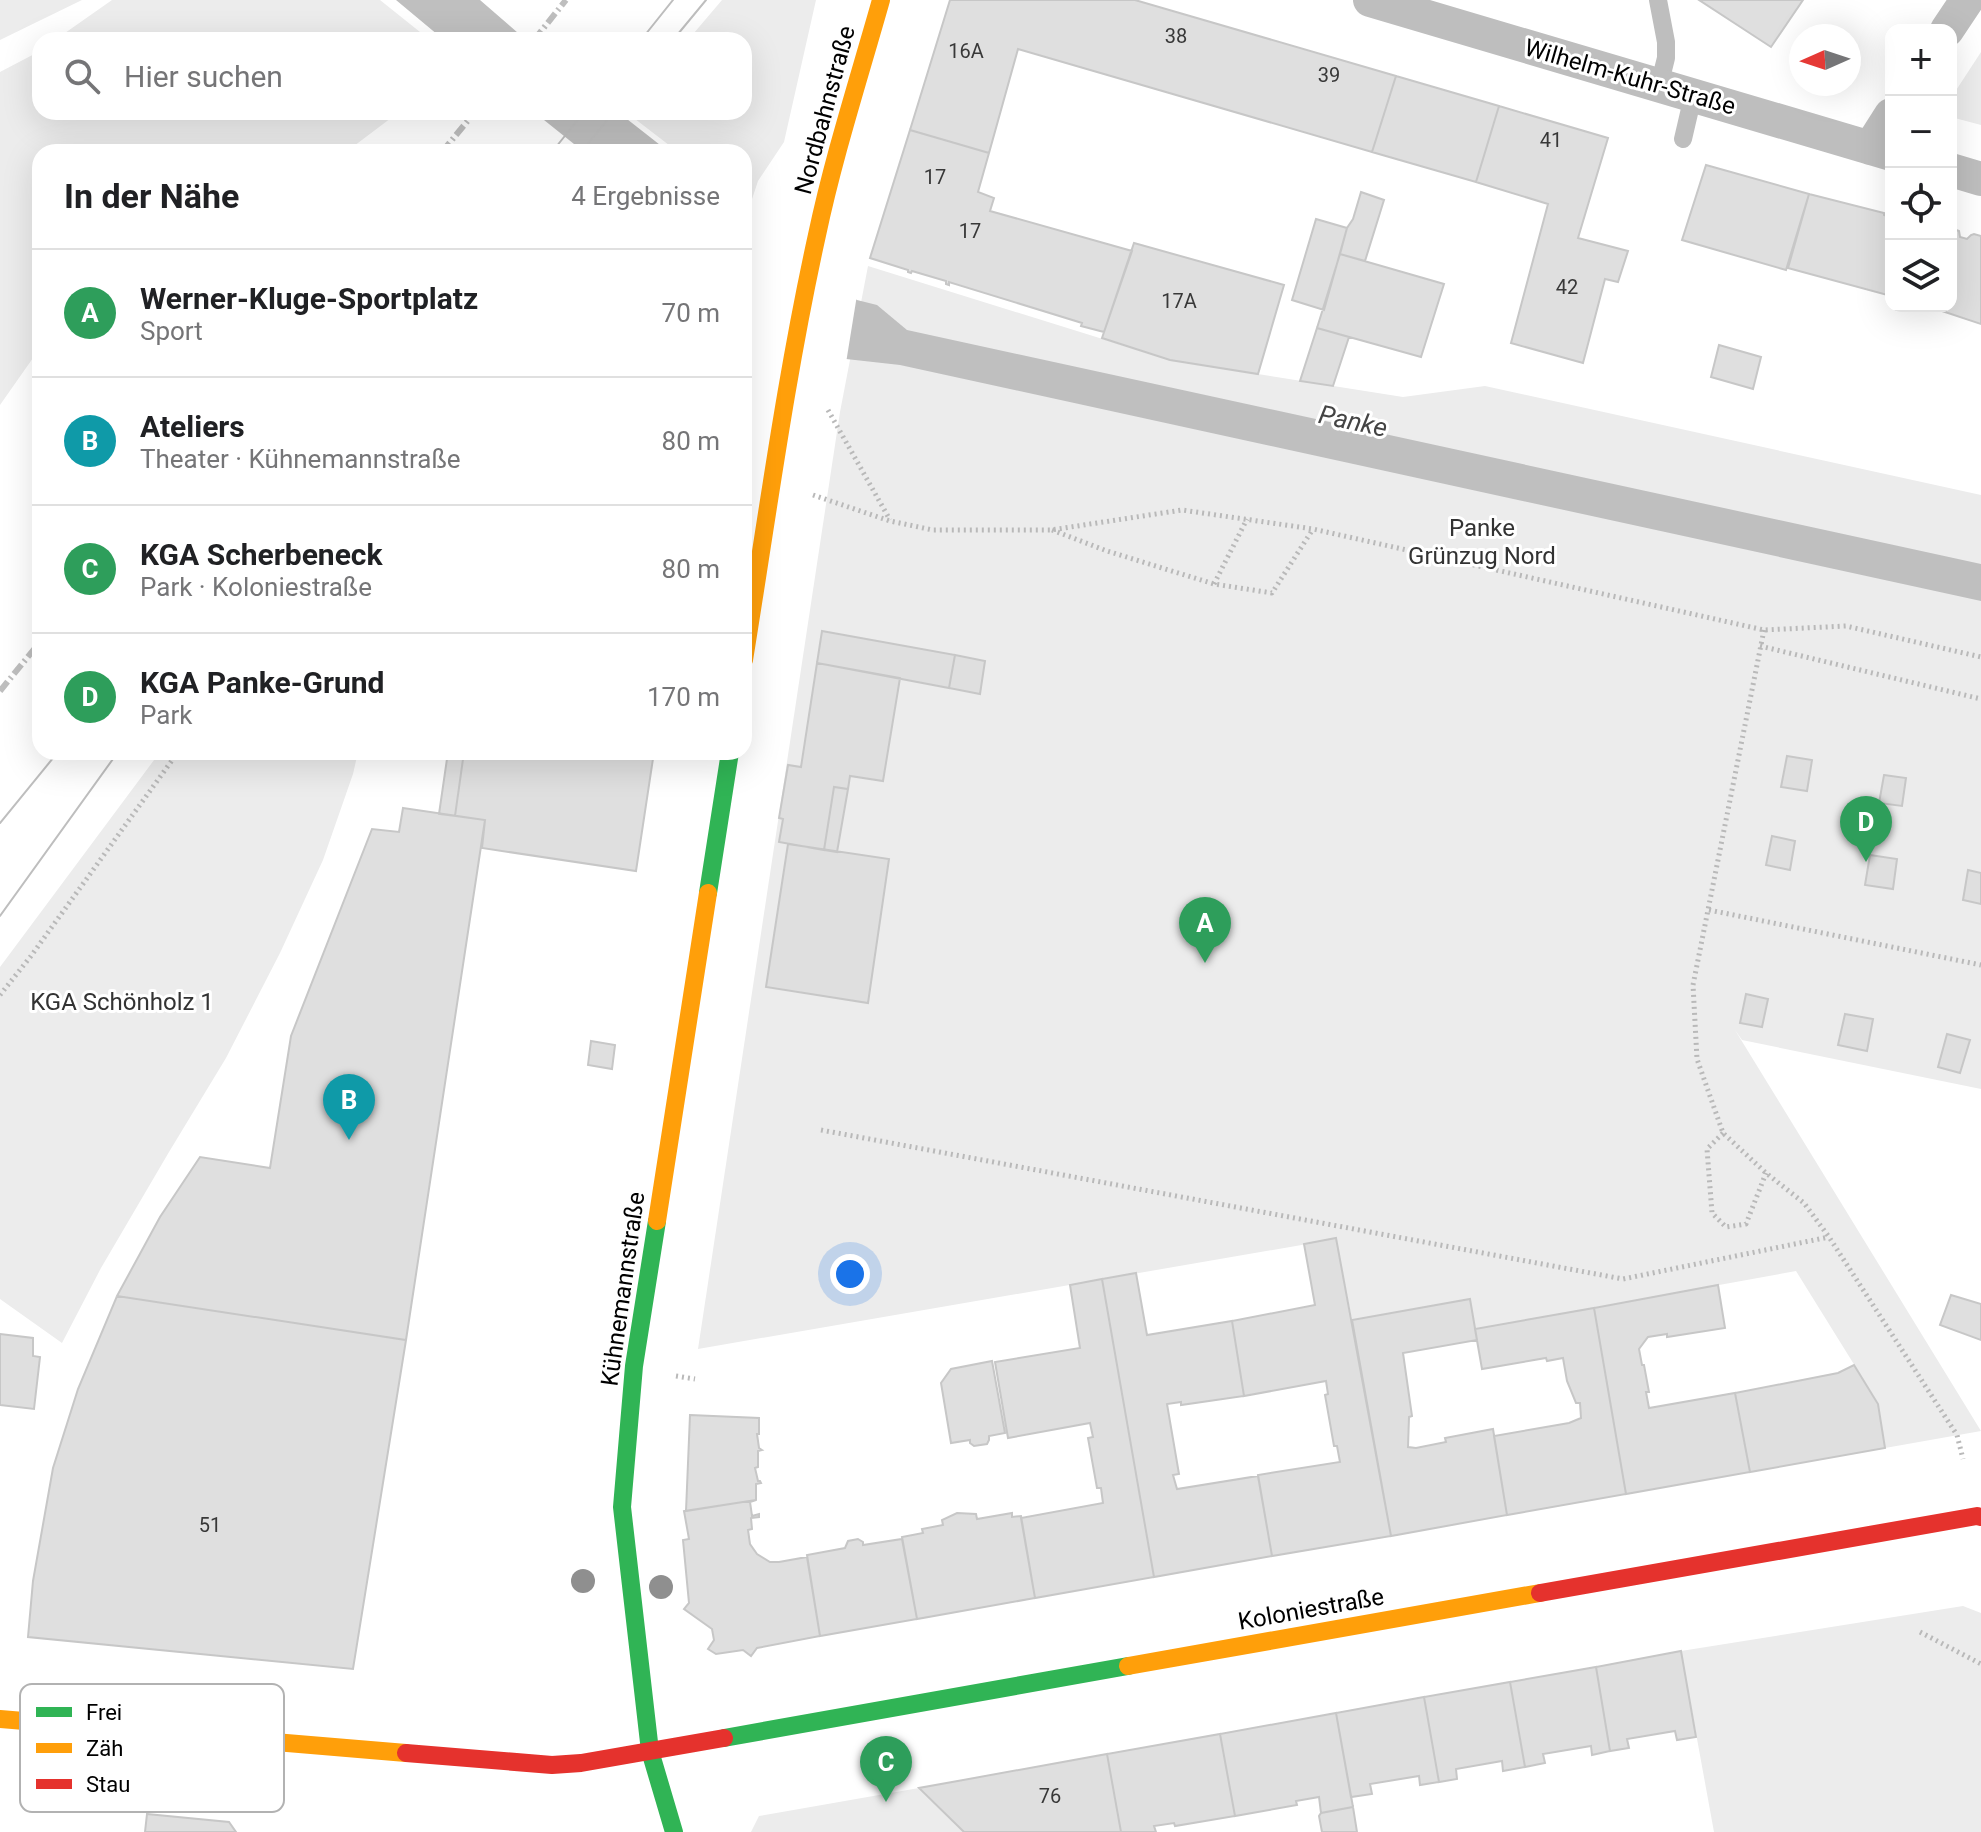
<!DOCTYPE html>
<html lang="de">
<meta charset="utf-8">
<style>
:root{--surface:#fff;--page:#f2f2f2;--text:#202124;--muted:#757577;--line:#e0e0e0;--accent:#595959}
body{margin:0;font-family:Roboto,sans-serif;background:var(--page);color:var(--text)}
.controls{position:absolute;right:24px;top:24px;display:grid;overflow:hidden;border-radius:16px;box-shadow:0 8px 32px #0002}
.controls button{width:72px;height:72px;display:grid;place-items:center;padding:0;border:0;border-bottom:2px solid var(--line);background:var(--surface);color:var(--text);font:40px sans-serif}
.compass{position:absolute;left:1789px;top:24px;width:72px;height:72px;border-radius:50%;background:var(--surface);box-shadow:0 8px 32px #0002;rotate:267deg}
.you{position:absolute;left:850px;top:1274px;width:28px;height:28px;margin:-20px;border:6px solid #fff;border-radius:50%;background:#1a73e8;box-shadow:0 0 0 12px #1a73e833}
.badge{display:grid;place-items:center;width:52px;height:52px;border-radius:50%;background:var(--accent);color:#fff;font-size:26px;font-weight:700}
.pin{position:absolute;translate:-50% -66px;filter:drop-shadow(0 2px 4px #0008)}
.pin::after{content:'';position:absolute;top:42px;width:28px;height:24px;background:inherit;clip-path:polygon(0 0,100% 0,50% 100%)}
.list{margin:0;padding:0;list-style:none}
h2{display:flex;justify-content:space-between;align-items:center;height:104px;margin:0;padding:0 32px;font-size:34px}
h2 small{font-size:26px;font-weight:400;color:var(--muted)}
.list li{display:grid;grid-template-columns:52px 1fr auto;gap:24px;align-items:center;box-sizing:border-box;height:128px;padding:0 32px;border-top:2px solid var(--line)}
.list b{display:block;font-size:30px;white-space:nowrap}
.list p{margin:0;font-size:26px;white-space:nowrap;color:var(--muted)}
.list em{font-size:26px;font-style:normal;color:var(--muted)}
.icon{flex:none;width:44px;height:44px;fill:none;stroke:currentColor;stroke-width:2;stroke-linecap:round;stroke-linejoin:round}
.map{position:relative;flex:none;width:1981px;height:1832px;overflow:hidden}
.search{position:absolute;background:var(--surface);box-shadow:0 8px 32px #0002;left:32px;top:32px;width:720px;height:88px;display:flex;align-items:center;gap:20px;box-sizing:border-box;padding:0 28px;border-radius:24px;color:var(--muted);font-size:30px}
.panel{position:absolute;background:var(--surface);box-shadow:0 8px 32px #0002;left:32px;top:144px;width:720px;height:616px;border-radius:24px}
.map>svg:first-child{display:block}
.green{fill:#ececec}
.water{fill:#bfbfbf}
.pier{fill:#fff}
.building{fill:#dfdfdf;stroke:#c7c7c7;stroke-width:2}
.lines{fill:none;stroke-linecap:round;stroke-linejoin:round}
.path{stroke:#b9b9b9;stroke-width:5;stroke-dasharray:2 4;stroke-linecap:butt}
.lane{stroke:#bebebe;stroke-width:18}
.street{stroke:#bebebe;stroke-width:34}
.fast{stroke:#30b455;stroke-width:18}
.slow{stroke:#ff9f0a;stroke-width:18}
.jam{stroke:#e5322d;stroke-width:18}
.tram{stroke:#bebebe;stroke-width:2}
.rail{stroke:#bebebe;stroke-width:6;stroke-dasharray:12 4 2 4;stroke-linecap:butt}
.tree{fill:#8f8f8f}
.labels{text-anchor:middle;stroke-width:6;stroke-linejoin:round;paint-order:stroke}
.number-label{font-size:20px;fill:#383838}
.street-label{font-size:24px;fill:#000;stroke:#fff}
.park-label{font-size:24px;fill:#333;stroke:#fff}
.water-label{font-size:26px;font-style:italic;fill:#444;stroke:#fff}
.key{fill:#fff;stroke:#b2b2b2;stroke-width:2}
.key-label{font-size:22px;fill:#000}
</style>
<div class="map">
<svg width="1981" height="1832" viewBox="0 0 1981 1832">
<rect width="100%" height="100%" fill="#fff"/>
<path class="green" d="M0,0h82l-82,40z
M112,0h268l50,40h-375z
M722,0h94l-32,142 -26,39 -9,27 -5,-4v-52h-66l-52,-40h118v-72h-56z
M40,51v61h359l-53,40h-306v196l-40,57v-333z
M1981,52v73l-30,-8v-19z
M868,266l302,94 233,37 82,-11 496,109v594l-239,-49 -7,-10 246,401 -96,17 -7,-45 -82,-132 -321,58 -5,-29 -118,20 -16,-81 -638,110 142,-937z
M160,752h198l-5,22 -30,86 -43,93 -54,105 -57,94 -68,116 -39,75 -62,-44v-332z
M1963,1606l18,7v219h-267l-33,-181z
M919,1788l45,44h-213l8,-16z"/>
<path class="water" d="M396,0h84l46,40h-82z
M534,112h84l51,40h-85z
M744,210l113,90 20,5 30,25 1074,234v37l-1081,-236 -54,-6 -102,-88z"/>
<path class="pier" d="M753,212l104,83 -11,68 -102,-87v-21z"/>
<path class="building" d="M950,0h185l261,76 -24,76 -354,-103 -29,104 -79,-23z
M1699,0h104l-32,47z
M1396,76l103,30 -23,76 -104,-30z
M1499,106l109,32 -30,100 50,13 -10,31 -13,-3 -22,84 -72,-20 37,-139 -72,-22z
M910,130l79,23 -11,39 16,6 -4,13 142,40 -28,81 -23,-6 1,-3 -133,-41v3l-3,-1v-3l-34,-10 -1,2 -3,-1v-2l-38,-12z
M1706,165l103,29 -23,76 -104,-30z
M1361,192l23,8 -19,61 -25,-7 7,-26 6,-9z
M1809,194l75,19v2l7,2v79l-103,-28z
M1316,219l31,9 -23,82 -32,-10z
M1951,228l8,3 1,6 7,2 4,-4 3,-1 7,2v88l-48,-16 -16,-2h34z
M1134,243l150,42 -26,89 -88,-14 -68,-22z
M1340,254l104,30 -23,73 -104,-29z
M1317,328l32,9 -16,49 -33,-5z
M1719,345l42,12 -8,32 -42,-12z
M822,631l133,24 -6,33 -132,-25z
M955,655l30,6 -5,33 -31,-6z
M817,663l83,15 -17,103 -33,-5 -2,13 -14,-2 -10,63 -45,-8 4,-23 -4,-1 9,-53 13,2z
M448,752h16l-9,64 -16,-2z
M464,752h190l-18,119 -154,-23 3,-28 -30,-4z
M1787,756l25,4 -5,31 -26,-4z
M1884,775l22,3 -4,28 -23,-3z
M834,787l14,2 -11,63 -13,-2z
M403,808l82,12 -79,520 -289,-44 43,-79 40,-60 70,11 21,-132 81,-207 27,3z
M1772,836l23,5 -5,29 -24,-5z
M788,844l101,15 -21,144 -102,-16z
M1870,855l27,4 -4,30 -28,-4z
M1968,870l13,3v31l-18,-4z
M1746,994l22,5 -6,28 -22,-4z
M1845,1014l28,5 -6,32 -29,-6z
M1947,1034l23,6 -10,33 -22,-6z
M591,1041l24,4 -3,24 -24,-4z
M1336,1238l55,298 -119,20 -14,-81 82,-13 -3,-16h-3l-9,-51 3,-1 -2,-13 -82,15 -12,-75 83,-16 -11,-61z
M1136,1273l11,62 85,-14 12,75 -63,9v-3l-14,2 12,70 -6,1 4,14 81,-13 14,80 -118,21 -52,-298z
M1102,1279l52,298 -119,21 -14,-80 82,-15 -2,-15h-4l-9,-50 5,-1 -3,-14 -82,15 -13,-76 85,-14 -10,-63z
M1718,1285l7,43 -58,9v-3l-19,3 -9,12 3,16h2l5,27h-3l3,16 86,-15 15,79 -124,22 -32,-186z
M1951,1295l30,9v36l-41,-15z
M117,1296l289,44 -53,329 -325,-32 5,-56 20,-113 25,-79z
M1470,1299l7,41 -74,13 9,63 -3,1 -1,30 8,1 30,-6 -1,-4 48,-9 14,86 -116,21 -39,-216z
M1594,1308l32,186 -119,21 -13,-79 75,-13 12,-5 -1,-15h-4l-9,-22 -4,-23 -16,3 -1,-3 -64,11 -7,-40z
M0,1334l33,4v18l7,1 -6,52 -34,-4z
M992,1361l13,72 -16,3v4l-2,4 -13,2 -4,-3v-3l-19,3 -10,-60 10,-14z
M1854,1365l24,39 7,44 -135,24 -15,-79 103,-20z
M690,1415l69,3v16h-2l2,14 3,2 -4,1v16l-3,1 3,13h2l1,2 -5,1v16l-70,11z
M756,1500l-6,2 2,14 7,-2v3l-8,1 1,11 -4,1 2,14 7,10 13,8h9l28,-5 13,79 -63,12 -6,8 -8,-6 -27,4 -8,-5 6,-9 -2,-11 -28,-20 5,-6 -6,-63 6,-1 -5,-28z
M957,1513l19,1 1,5 35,-6v4l9,-1 14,82 -118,21 -15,-82 21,-4 -1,-4 21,-4 -1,-5z
M858,1539l5,3v3l39,-6 15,80 -97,17 -13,-81 38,-7 3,-7z
M1681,1651l15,86 -19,3 -2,-9 -48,8 2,9 -19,3 -14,-84z
M1596,1667l14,84 -18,4 -1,-9 -48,8 2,9 -20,4 -15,-85z
M1510,1682l15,85 -22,4 -1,-10 -46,8 1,10 -18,3 -15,-85z
M1424,1697l15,85 -19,3 -1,-9 -49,8 2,10 -21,3 -15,-84z
M1336,1713l17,94 -32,6 -2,-16 -23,4 1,4 -62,11 -15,-82z
M1220,1734l15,82 -60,10 -1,-3 -20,3 2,6h-35l-14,-78z
M1107,1754l14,78h-157l-45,-44z
M1353,1807l4,25h-35l-3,-16 2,-3z
M147,1814l82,8 7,10h-91z"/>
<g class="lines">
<path class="path" d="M828,410l62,110
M813,495l77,26 43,9h118l131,-20 131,19 451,101 82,-4 135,31
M1052,530l55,21 107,33 58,9 41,-64
M1214,584l33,-65
M1764,630l-71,355 4,74 26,74 43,40 38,30 25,34 128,198 6,24
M1760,646l221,53
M1709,910l272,55
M0,995l31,-39 147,-204
M821,1130l802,149 206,-42
M1723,1133l-16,16 5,64 14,14 20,-3 20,-51
M676,1376l19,3
M1920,1632l61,32"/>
<path class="lane" d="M1658,0l8,42v16l-7,28
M1683,139l10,-43"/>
<path class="street" d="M1370,0l521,154
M1947,30l20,-30
M1870,148l21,-33
M1951,170l30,9"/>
<path class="fast" d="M708,893l22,-141
M657,1221l-23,145 -12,141 28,244 24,81
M724,1738l404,-72"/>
<path class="slow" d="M744,660c23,-142 42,-285 73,-425 17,-80 42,-157 64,-235
M657,1221l51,-328
M1128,1666l412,-73
M0,1719l406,34"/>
<path class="jam" d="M1540,1593l437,-77 4,1
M406,1753l146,12 29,-2 143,-25"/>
<path class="tram" d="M641,40l32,-40
M673,40l33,-40
M552,152l32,-40
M581,152l33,-40
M0,823l58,-71
M0,916l118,-164"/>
<path class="rail" d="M534,40l32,-40
M442,152l33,-40
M0,691l40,-49"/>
</g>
<g class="tree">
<circle cx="583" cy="1581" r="12"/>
<circle cx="661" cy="1587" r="12"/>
</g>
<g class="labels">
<g class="number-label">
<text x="1176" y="43">38</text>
<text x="966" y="58">16A</text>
<text x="1329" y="82">39</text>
<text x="1551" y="147">41</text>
<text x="935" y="184">17</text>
<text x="970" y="238">17</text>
<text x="1567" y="294">42</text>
<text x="1179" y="308">17A</text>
<text x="210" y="1532">51</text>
<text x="1050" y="1803">76</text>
</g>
<g class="street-label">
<text transform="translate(1630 77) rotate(16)" y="8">Wilhelm-Kuhr-Straße</text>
<text transform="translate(825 110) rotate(-75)" y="8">Nordbahnstraße</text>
<text transform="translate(623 1289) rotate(-82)" y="8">Kühnemannstraße</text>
<text transform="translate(1311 1609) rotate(-10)" y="8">Koloniestraße</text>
</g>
<g class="park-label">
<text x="1482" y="536">Panke<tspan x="1482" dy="28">Grünzug Nord</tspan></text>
<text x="122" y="1010">KGA Schönholz 1</text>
</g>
<g class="water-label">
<text transform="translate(1353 421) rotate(12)" y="9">Panke</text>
</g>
</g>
<rect x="20" y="1684" width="264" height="128" rx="12" class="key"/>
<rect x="36" y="1707" width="36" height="10" fill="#30b455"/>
<rect x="36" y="1743" width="36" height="10" fill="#ff9f0a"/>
<rect x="36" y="1779" width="36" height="10" fill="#e5322d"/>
<g class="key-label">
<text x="86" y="1720">Frei</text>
<text x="86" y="1756">Zäh</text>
<text x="86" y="1792">Stau</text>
</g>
</svg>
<div class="controls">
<button>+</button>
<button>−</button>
<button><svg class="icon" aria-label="locate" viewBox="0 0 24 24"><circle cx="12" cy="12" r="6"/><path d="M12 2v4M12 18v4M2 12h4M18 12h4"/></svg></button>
<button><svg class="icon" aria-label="layers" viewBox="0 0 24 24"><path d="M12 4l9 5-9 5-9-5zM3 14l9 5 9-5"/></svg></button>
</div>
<svg class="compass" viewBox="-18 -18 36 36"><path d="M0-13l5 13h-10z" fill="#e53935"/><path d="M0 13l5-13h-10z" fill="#757577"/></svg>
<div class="you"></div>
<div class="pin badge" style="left:1205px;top:963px;background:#2e9e5b">A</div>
<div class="pin badge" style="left:349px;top:1140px;background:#0f9aa8">B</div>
<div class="pin badge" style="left:886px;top:1802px;background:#2e9e5b">C</div>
<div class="pin badge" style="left:1866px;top:862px;background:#2e9e5b">D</div>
<div class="search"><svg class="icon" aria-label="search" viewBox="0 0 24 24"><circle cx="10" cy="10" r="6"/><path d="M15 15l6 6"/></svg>Hier suchen</div>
<section class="panel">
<h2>In der Nähe<small>4 Ergebnisse</small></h2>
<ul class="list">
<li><span class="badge" style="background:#2e9e5b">A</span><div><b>Werner-Kluge-Sportplatz</b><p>Sport</p></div><em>70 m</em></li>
<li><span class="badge" style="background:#0f9aa8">B</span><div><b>Ateliers</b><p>Theater · Kühnemannstraße</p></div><em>80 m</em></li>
<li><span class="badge" style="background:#2e9e5b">C</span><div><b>KGA Scherbeneck</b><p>Park · Koloniestraße</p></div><em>80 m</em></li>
<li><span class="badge" style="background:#2e9e5b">D</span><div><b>KGA Panke-Grund</b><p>Park</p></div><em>170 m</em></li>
</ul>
</section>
</div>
